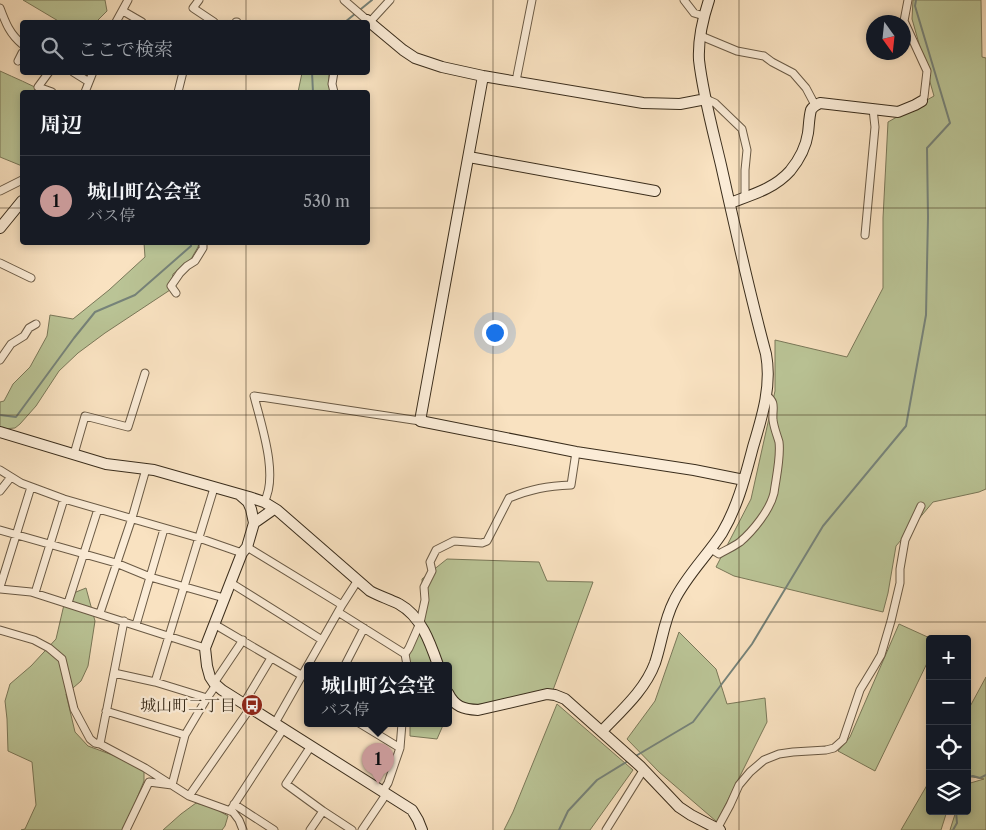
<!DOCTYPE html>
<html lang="ja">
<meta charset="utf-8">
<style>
:root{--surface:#171b24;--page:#242831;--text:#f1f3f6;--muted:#9ea1a6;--line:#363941;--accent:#c59692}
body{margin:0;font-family:"Libre Caslon Text","Noto Serif JP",serif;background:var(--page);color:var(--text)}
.controls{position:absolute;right:15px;bottom:15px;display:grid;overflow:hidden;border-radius:5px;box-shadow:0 2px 8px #0003}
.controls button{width:45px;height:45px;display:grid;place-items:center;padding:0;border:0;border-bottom:1px solid var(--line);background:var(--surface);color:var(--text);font:25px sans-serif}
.compass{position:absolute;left:866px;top:15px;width:45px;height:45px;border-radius:50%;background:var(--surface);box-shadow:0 2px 8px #0003;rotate:165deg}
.you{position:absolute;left:494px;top:332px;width:18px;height:18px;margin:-12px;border:4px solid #fff;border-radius:50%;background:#1a73e8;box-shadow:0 0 0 8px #1a73e833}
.badge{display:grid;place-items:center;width:32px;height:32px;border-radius:50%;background:var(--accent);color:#111;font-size:16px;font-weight:700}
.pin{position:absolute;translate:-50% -41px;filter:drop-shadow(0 1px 2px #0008)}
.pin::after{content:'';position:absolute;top:26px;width:18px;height:15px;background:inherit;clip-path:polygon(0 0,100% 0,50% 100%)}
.popup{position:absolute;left:304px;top:662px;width:148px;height:65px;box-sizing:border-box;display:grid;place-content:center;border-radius:5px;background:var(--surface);filter:drop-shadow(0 1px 4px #0005);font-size:16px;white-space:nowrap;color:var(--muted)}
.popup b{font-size:19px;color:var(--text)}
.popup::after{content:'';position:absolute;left:50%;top:100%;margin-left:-10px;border:10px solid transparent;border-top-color:var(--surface)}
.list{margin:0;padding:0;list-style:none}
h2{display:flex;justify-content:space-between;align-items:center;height:65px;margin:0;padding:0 20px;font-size:21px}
h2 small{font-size:16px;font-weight:400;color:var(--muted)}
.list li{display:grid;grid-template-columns:32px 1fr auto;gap:15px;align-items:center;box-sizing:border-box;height:90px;padding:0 20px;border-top:1px solid var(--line)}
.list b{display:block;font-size:19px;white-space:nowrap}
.list p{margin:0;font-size:16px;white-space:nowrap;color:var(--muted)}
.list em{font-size:16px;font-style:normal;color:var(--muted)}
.icon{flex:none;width:28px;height:28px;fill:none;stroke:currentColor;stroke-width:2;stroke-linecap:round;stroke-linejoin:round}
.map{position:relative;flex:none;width:986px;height:830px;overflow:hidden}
.search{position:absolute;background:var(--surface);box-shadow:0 2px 8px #0003;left:20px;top:20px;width:350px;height:55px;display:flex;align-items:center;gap:12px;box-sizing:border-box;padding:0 18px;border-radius:5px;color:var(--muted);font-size:19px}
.panel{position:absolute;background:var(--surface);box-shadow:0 2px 8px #0003;left:20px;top:90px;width:350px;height:155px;border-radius:5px}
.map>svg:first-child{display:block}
.green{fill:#bac496;stroke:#7a7859}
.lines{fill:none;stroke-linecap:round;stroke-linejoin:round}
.stream{stroke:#76837a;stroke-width:2}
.street-casing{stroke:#6a5a45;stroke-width:9}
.secondary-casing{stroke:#3a2d1c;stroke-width:12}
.street{stroke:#fbecd7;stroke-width:7}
.secondary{stroke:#fbecd7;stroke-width:10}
.grid{fill:none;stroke:#3a2d1c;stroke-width:1;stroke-opacity:0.55}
.labels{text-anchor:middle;stroke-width:4.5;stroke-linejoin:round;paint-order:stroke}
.poi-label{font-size:16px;fill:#3a2d1c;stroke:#fbecd7;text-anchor:end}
</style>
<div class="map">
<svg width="986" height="830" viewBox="0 0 986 830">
<rect width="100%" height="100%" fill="#f9e2c1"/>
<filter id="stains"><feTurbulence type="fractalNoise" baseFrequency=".004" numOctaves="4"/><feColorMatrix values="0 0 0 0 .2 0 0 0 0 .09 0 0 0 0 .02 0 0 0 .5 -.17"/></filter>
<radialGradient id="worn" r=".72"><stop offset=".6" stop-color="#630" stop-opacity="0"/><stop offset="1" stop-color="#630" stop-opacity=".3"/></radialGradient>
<path class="green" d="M23,0h82l2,11 -11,11h-36z
M913,0h68l1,57 4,1v431l-7,3 -46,10 -37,44 -8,47 -5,19 -149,-36 -18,-9 35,-68 24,-108v-51l72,17 36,-69v-70l5,-96 46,-26 -22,-77z
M0,71c15,7 30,13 44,21h-22v74l-22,-9z
M302,73h27v12l4,7h-35z
M144,243h55l-1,4 -7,12 -18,15 -3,16 -65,43 -27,20 -19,18 -23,35 -16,18 -5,4 -12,1 -3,-1v-26l4,-1 9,-17 17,-17 17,-31 3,-21 23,4 36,-29 36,-33z
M447,559l92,3 8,19 46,1 -40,108 -66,14 -35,1 -4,10v-50h-39v-11l15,-32 -2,-43z
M86,588l9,33 -7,45 -7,15 -15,13 9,38 13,14 30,11 26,14v10l-20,49h-103l4,-1 11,-24 -4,-43 -24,-11 -1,-32 -2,-18 5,-17 21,-18 25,-27 10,-43z
M899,624l33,15h-2v18l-55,114 -37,-20 12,-14z
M679,632l37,37 11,35 38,-6 2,24 -50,100 -58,-50 -32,-33 28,-38z
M986,677v153h-36l6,-19h11v-27l17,-5 -17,-3v-64z
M557,704l76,66 -43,60h-86l9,-18z
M410,723h34l-7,16 -27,-3z
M930,780v31h17l-6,19h-40z
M196,803l18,5 14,8 -3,10 -3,4h-59l18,-16z"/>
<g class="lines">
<path class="stream" d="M345,22l27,-22
M312,72l1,20
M0,415l16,2 58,-79 21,-26 40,-17 56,-49v-4
M634,757l59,-35 59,-78 71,-118 83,-100 20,-111 2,-98 -1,-69 23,-25 -35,-117 1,-6
M967,777l6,-1 7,2 6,-3
M559,830l9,-19 29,-31 31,-19
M953,830l4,-7 -1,-12"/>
<g class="street-casing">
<path id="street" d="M199,0l-6,8 21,14
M344,0l23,20
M684,0l10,13 10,3
M908,0l-4,21 23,50 -3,26 -2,4
M0,8c6,16 10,26 22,36
M123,11l19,11
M116,22l12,-22
M236,22h1
M368,24l22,-24
M701,36l36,15 27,5 8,6 21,11 13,15 9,17
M18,61l4,-8
M49,72l-11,15 14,5
M73,72l16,10
M334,72l-2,12 2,8
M516,81l16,-81
M85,92l8,-20
M178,92l5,-20
M706,99l9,4 27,26 5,21 -2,20v27
M0,191l22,-11
M865,235l10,-108 -2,-18
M0,263l31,15
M176,293l-5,-7 9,-13 7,-7 8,-5 8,-13v-6
M0,360l11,-16 13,-8 5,-8 7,-4
M74,454l11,-38 43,11 17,-54
M0,470l21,13 43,16 135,39 43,15
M0,491l11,-14
M264,502c15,-26 -3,-78 -10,-106l166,25
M0,530l116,33 34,14 74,21
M247,547l95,58
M711,549l8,5c7,-4 14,-7 21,-12 13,-11 30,-32 34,-49 2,-15 7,-36 5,-51 -2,-7 -5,-14 -6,-22 -1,-12 4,-17 -7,-25
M231,583l91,57
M0,587l31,-100
M0,589l31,3 174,56
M35,593l29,-94
M68,603l30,-94
M338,612l67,42
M100,613l32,-95 14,-49
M124,621l-24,123 45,24 44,28 44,16 6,8 4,10
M214,624l87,51
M136,625l28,-96
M0,630l34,10 15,8 13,11 12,50 16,30 5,4 5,1
M345,665l19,-37
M407,665l-2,-11 4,-6 11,-25 5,-23 -1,-13 8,-16 -2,-9 6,-12 18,-9 28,2 5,-2 22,-43c22,-9 38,-12 62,-13l5,-33
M114,673l41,9 52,16
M155,682l59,-194
M214,683l29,-43
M244,703l27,-45
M106,711l79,24
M275,723l67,-118 16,-25
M359,723l41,25
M311,746l-25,38 37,27 29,19
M383,791l5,-8 12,-35 2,-25
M189,796l62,-89
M234,804l40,26
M230,811l54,-83
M717,829l13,-24 9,-20 11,-13 14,-12 15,-6 14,-2 33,-2 8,-2 9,-8 17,-50 14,-23 7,-12 10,-34 9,-38v-14l5,-29 16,-34
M126,830l23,-48 23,3 13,-50 22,-37 9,-13
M310,830l13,-19
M362,830l25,-37
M606,830l38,-61"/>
</g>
<g class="secondary-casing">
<path id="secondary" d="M367,20l36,30 12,8 27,9 41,9 160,27 37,1 26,-5
M483,76l-63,345 156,31 118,18 50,10
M469,157l186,34
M730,203c21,-8 44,-14 60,-32 9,-11 16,-24 18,-38 1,-7 1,-16 3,-23 2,-4 5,-5 9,-7l78,9 17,-7 7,-4
M0,228l22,-27
M0,432l106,32 48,6 95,27 15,5 13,8 93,81c9,5 19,8 29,13 22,12 31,38 39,61
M240,495l8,7 3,7 3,14 -7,24 -5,6 -37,95 2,18 3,11 4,6 8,7 190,120 6,10 4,10
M254,523l20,-14
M448,693c7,14 15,16 30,17l69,-16 8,1 10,4 75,67 39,41 12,8 29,15
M602,731c20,-21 43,-41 53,-68 7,-21 9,-43 19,-62 12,-25 33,-45 48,-68 16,-27 23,-56 31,-86 9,-30 19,-61 13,-93 -17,-63 -31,-126 -45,-189 -8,-34 -18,-70 -22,-105 -1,-19 4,-42 10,-60"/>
</g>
<use href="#street" class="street"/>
<use href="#secondary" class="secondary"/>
</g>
<path class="grid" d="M246,0v22M493,0v830M739,0v830M246,72v20M0,208h22M368,208h618M246,242v588M0,415h986M0,622h986"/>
<defs>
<g id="bus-disc" transform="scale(1.125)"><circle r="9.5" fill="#8f2418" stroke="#fbecd7"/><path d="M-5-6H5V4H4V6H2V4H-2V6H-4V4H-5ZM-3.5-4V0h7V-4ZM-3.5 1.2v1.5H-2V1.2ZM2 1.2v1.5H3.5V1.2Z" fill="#fff"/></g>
</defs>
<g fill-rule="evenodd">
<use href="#bus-disc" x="252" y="705"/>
</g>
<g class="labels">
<g class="poi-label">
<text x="236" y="711">城山町二丁目</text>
</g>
</g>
<rect width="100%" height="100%" filter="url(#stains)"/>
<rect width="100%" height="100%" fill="url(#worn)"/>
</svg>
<div class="controls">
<button>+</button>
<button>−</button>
<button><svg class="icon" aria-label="locate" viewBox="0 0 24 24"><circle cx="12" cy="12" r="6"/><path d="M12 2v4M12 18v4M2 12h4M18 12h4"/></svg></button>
<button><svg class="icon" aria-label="layers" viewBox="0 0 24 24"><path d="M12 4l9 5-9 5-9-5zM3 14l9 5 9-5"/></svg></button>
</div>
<svg class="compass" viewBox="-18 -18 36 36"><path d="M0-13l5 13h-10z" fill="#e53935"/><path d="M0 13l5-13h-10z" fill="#9ea1a6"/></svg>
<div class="you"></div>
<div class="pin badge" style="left:378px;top:784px">1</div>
<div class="popup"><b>城山町公会堂</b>バス停</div>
<div class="search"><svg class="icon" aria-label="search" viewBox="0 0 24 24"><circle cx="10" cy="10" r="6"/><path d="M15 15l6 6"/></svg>ここで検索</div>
<section class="panel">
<h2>周辺<small></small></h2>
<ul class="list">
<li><span class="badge">1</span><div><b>城山町公会堂</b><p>バス停</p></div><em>530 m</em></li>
</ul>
</section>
</div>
